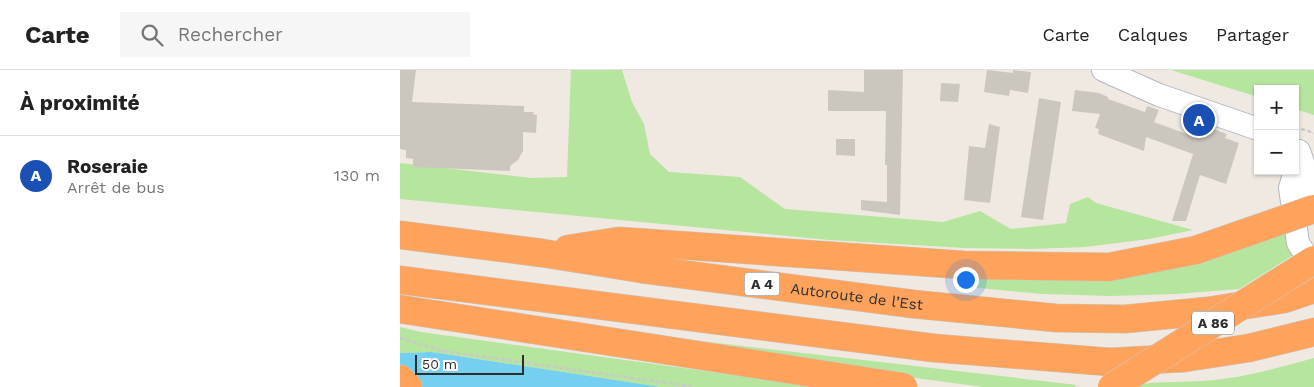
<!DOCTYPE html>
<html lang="fr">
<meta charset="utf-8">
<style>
:root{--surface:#fff;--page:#f6f6f6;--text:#222;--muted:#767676;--line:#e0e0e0;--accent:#db2777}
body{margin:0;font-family:"Work Sans",sans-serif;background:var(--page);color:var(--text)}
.controls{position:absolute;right:15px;top:15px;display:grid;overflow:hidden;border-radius:0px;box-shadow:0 1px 4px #0004}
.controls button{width:45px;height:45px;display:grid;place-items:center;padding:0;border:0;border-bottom:1px solid var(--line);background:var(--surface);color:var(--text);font:25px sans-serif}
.scale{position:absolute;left:15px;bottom:12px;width:109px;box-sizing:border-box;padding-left:5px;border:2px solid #2e2e2e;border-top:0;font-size:14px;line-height:18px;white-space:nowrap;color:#2e2e2e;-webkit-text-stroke:4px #fff;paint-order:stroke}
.you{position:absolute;left:565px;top:209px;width:18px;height:18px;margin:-12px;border:4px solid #fff;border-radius:50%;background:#1a73e8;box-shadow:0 0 0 8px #1a73e833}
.badge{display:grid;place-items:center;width:32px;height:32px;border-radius:50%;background:var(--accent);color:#fff;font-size:16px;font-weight:700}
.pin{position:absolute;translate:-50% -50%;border:2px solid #fff;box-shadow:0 1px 5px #0006}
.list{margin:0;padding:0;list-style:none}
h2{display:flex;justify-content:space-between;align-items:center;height:65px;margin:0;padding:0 20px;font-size:21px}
h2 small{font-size:16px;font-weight:400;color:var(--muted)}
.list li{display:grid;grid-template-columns:32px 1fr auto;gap:15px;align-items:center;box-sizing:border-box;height:80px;padding:0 20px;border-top:1px solid var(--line)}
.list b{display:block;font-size:19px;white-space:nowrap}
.list p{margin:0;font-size:16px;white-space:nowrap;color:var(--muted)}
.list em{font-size:16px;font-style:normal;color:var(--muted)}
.icon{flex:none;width:28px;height:28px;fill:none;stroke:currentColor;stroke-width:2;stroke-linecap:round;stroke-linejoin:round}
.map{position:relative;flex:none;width:914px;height:317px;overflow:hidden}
header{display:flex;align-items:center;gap:30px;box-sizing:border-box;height:70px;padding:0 25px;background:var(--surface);border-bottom:1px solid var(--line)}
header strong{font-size:24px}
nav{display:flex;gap:28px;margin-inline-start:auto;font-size:18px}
.search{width:350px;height:45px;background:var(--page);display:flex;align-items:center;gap:12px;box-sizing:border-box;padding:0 18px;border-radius:0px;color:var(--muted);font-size:19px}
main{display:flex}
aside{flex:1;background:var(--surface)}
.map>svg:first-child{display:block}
.green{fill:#b6e59e}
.water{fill:#75cff0}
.building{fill:#cbc7bf}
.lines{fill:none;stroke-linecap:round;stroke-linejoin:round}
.secondary-casing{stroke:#b4b7c1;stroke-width:24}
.highway-casing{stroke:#c9c9c9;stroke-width:29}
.path{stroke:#c9c9c9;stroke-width:2.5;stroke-dasharray:4 2.5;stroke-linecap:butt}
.secondary{stroke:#fff;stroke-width:22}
.highway{stroke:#ffa35c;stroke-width:28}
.highway-bridge-casing{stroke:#c9c9c9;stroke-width:29;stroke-linecap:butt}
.highway-bridge{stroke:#ffa35c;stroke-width:28}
.labels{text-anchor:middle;stroke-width:4;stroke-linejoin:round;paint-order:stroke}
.shield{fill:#fff;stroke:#6d6d6d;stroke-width:1}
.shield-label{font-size:14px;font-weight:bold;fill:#2e2e2e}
.street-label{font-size:15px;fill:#2e2e2e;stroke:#fff}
</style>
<header>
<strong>Carte</strong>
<div class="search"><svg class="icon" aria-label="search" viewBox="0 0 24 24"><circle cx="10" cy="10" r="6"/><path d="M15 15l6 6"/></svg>Rechercher</div>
<nav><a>Carte</a><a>Calques</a><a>Partager</a></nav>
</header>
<main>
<aside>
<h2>À proximité<small></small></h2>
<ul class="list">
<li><span class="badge" style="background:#1a4fb4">A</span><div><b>Roseraie</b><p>Arrêt de bus</p></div><em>130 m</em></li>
</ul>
</aside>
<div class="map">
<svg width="914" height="317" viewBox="0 0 914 317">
<rect width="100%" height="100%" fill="#efe9e1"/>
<path class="green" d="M171,0h51l10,32 12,22 6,30 19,18 71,5 45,32 158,13 37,-11 31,18 55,-6 4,-19 18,-7 8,6 97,27 -44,9 -64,8 -52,2 -69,-1 -135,-8 -429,-41v-36l131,15 36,-1z
M771,0h143v45l-19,-6v-20h-37v8z
M887,158l8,26 -56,35 -63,5 -65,2 -68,-2 -86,-8 1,-13 121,-1z
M163,255l514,60 -3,2h-91l-426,-57z
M0,257l21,5 401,55h-161l-229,-35 -32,1z
M914,288v29h-185c23,-7 48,-4 72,-6 38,-2 76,-13 113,-23z"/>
<path class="water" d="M32,282l229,35h-261v-34z"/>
<path class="building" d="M0,0h16l-4,32 112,4v6h10l-1,2 4,1 -1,18 -13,-1v19l-5,9 -8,6v5l-97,-4v-8l-7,-1v-8l-6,-1z
M464,0h39l-3,145 -39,-5v-10l26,2v-37h-2l1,-54h-58v-21l36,2z
M587,0l26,3v-3l18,2 -3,21 -18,-3 -1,6 -25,-4z
M541,13l19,1 -2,18 -18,-1z
M675,20l24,3 9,4v2l37,13 2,-6 12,4 -5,12 46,17 5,-13 22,8 -2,4 14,5 -13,41 -26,-9 -14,46h-14l21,-67 -47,-17 -2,14 -46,-17 1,-5 -4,-1 5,-14 -28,-3z
M639,28l22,4 -18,118 -22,-3z
M589,54l11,3 -10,76 -26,-3 5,-54 16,2z
M436,69h19v17l-19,-1z"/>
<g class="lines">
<g class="secondary-casing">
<path id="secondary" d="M703,0l56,25 99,34
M899,81l12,34 3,25
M895,101l-5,17 8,55 16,25"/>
</g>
<g class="highway-casing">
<g id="highway">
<path id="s1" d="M0,165l142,18 100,16 271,35 143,14 69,1 83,-8 76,-12 30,-10"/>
<path d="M168,179l51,-8 345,24 145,2 87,-17"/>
<path d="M0,210l534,68 176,14 74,-4 65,-10 65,-16"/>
<path d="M0,239l503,78"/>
<path d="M0,309l8,8"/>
</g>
</g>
<path class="path" d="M895,57l19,6
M0,268l43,13 252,36"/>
<use href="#secondary" class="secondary"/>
<use href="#highway" class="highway"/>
<g class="highway-bridge-casing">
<path id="highway-bridge" d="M796,180l118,-41
M712,317l202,-127"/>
</g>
<use href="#highway-bridge" class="highway-bridge"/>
</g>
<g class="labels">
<g class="shield">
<rect x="344.5" y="202.5" width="35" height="23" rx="4"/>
<rect x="792" y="241.5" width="42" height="23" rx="4"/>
</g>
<g class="shield-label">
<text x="362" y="219">A 4</text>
<text x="813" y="258">A 86</text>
</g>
<g class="street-label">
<text dy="5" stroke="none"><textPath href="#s1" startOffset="461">Autoroute de l’Est</textPath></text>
</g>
</g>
</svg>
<div class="controls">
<button>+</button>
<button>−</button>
</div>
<div class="scale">50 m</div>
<div class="you"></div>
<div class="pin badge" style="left:799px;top:50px;background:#1a4fb4">A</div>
</div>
</main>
